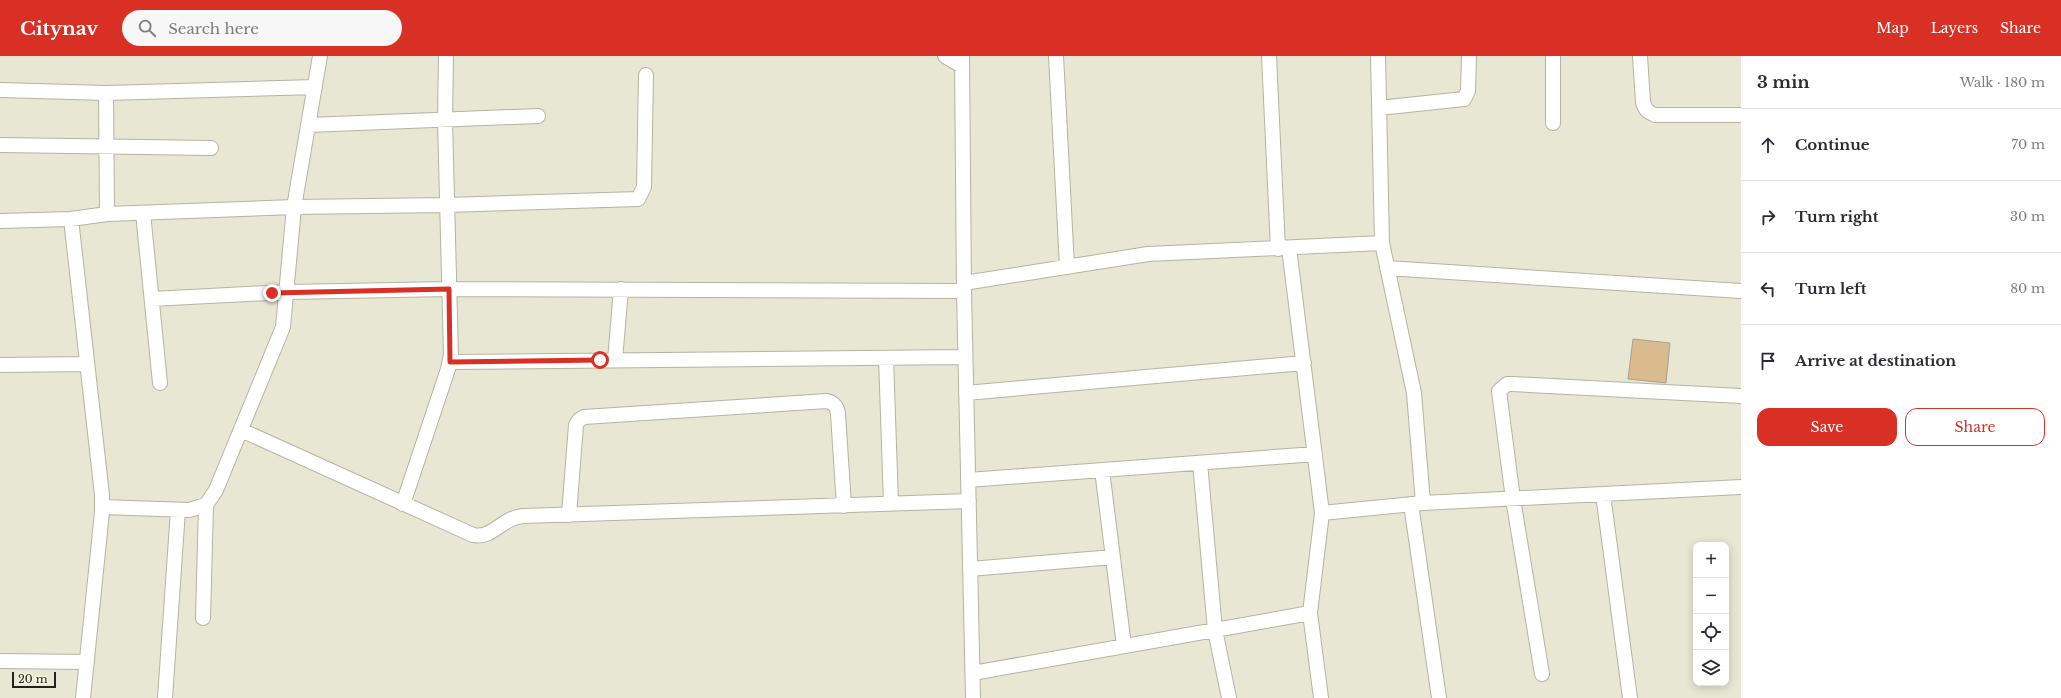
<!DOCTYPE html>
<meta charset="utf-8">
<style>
:root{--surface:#fff;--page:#f7f7f7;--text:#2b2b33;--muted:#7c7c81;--line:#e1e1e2;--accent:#d93025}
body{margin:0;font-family:"Libre Baskerville",serif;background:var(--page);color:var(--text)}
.controls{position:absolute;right:12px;bottom:12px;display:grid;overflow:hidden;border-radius:8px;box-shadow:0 2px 10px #0003}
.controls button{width:36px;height:36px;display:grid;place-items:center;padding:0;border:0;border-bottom:1px solid var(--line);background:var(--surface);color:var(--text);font:20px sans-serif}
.scale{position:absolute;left:12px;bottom:10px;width:44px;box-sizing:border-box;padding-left:4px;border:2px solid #23231c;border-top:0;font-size:11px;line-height:14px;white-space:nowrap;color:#23231c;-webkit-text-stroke:3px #f5f5e1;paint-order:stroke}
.stop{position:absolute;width:12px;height:12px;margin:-9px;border:3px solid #d93025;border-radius:50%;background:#fff}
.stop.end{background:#d93025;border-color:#fff;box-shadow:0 1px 4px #0008}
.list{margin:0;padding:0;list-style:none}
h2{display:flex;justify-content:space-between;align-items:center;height:52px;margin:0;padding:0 16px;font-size:17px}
h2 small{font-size:13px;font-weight:400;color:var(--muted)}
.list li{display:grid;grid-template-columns:26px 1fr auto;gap:12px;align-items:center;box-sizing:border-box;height:72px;padding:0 16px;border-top:1px solid var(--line)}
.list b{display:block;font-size:15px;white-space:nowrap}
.list em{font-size:13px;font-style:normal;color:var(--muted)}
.actions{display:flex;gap:8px;padding:12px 16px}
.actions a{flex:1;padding:9px 0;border:1px solid var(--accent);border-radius:12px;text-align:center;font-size:14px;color:var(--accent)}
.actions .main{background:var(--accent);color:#fff}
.icon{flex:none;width:22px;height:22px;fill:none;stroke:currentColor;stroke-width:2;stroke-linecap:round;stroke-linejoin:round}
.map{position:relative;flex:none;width:1741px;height:642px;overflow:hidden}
header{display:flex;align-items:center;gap:24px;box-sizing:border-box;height:56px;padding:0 20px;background:var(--accent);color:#fff}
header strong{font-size:19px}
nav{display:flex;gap:22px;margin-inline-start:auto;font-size:14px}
.search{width:280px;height:36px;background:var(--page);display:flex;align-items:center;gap:10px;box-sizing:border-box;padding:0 14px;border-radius:22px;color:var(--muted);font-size:15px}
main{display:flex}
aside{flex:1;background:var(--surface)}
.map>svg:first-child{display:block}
.building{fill:#daba8f;stroke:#ab9f90}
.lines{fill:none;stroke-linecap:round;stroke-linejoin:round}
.minor-casing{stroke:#b5b4a1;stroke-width:16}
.minor{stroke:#fff;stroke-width:14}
.route{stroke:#d93025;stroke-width:5}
</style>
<header>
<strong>Citynav</strong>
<div class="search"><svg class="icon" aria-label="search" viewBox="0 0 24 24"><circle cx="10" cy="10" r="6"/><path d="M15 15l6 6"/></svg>Search here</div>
<nav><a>Map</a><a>Layers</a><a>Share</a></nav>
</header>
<main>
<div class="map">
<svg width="1741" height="642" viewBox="0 0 1741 642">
<rect width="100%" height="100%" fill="#e8e7d4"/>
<path class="building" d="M1633,283l37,4 -4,40 -38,-4z"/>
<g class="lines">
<g class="minor-casing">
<path id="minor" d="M945,0l17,10
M962,0l2,235 9,407
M1056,0l11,211
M1269,0l9,193
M1378,0l4,187
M1640,0l3,46c2,8 5,10 12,13h86
M0,34l106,3 209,-6
M106,37l1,121
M1379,52l85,-9 4,-8 1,-35
M1553,67v-67
M308,69l230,-9
M0,89l211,3
M143,157l17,170
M71,163l31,276v17l-19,186
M0,165l71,-2 36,-5 187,-7 153,-2 191,-6 6,-12 2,-112
M1289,192l33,265
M1387,212l354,23
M964,227l184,-29 234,-11 32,150 9,110 -101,10 -12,100 -337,60
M152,243l135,-7 162,-3 515,2
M886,302l5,146
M615,304l6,-71
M450,306l515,-5
M0,309l87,-1
M966,337l338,-30
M241,374l232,105c20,4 28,-17 50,-19l446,-15
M1200,407l15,167 14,68
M1102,414l22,176
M968,424l347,-26
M1603,438l27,204
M1423,447l318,-16
M403,448l45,-135 3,-14 -6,-235 1,-64
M1411,448l28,194
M102,451l87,3 17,-5 10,-15 67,-163 11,-120 26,-151
M569,459l7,-90 3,-5 5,-3 243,-16c7,2 10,5 11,13l6,92
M970,513l143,-12
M1310,557l11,85
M203,562l3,-113
M0,605l87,1
M1542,618l-29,-175 -14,-108 8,-7h5l229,12
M165,642l13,-188"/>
</g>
<use href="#minor" class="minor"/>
</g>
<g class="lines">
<path class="route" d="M272,237l177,-4 1,73 150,-2"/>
</g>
</svg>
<div class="controls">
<button>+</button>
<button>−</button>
<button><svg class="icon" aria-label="locate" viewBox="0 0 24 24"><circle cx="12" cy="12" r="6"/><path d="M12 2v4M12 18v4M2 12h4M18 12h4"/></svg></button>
<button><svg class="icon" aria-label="layers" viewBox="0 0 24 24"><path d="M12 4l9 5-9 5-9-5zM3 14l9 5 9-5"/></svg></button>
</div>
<div class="scale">20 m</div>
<div class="stop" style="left:600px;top:304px"></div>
<div class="stop end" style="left:272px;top:237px"></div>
</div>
<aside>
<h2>3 min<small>Walk · 180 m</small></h2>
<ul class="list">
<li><svg class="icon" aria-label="ahead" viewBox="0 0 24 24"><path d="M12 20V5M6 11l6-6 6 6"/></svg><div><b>Continue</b></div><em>70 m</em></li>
<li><svg class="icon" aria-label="right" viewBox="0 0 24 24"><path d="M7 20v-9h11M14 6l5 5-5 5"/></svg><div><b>Turn right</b></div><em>30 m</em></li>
<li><svg class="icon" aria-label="left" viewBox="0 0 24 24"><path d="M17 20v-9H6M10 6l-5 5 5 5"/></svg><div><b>Turn left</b></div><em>80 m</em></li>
<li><svg class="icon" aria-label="arrive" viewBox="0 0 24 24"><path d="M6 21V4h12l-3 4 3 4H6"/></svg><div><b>Arrive at destination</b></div></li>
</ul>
<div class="actions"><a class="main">Save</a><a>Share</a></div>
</aside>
</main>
